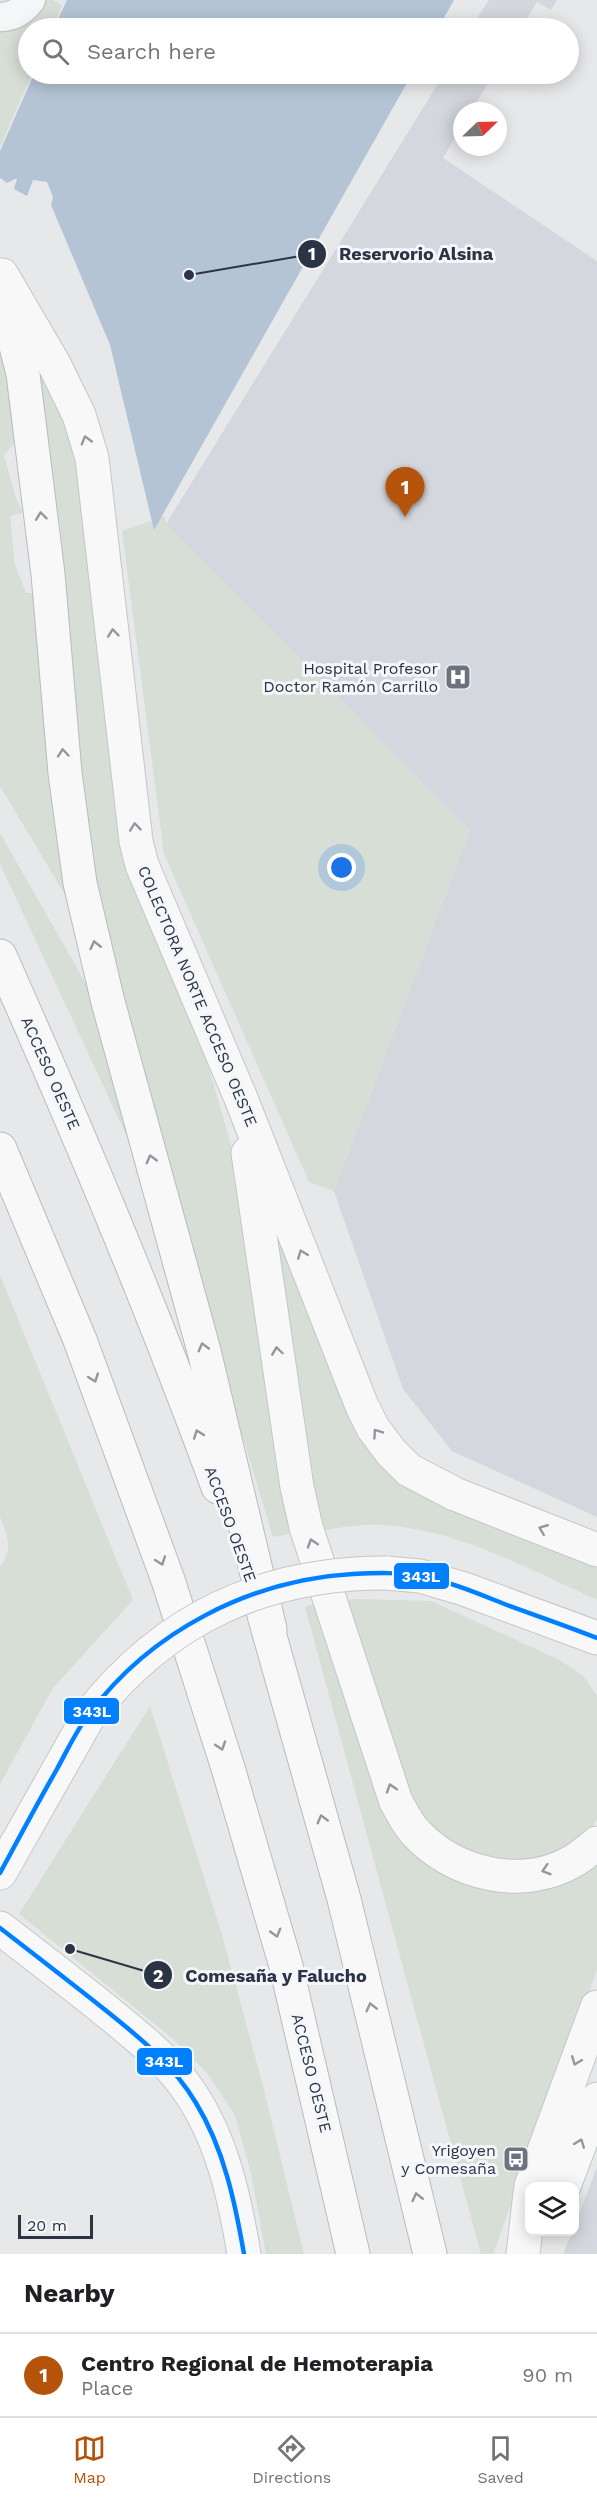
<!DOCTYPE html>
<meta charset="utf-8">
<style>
:root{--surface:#fff;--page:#f2f2f2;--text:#202124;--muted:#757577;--line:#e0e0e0;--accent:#b45309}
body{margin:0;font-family:"Work Sans",sans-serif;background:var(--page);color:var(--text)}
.controls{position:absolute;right:18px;bottom:18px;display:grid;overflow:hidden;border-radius:12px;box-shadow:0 3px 15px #0003}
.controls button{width:54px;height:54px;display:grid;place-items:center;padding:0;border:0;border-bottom:2px solid var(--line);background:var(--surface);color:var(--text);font:30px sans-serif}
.compass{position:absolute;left:453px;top:102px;width:54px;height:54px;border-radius:50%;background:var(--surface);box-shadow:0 3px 15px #0003;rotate:67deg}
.scale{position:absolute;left:18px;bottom:15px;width:75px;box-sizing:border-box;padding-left:6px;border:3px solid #2b3445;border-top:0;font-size:16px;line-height:21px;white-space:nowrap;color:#2b3445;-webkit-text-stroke:4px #f4f6f9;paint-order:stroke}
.you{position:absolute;left:342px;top:868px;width:21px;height:21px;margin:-15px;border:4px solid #fff;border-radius:50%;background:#1a73e8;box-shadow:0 0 0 9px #1a73e833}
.badge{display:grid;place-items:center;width:39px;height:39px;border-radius:50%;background:var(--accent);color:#fff;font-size:20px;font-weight:700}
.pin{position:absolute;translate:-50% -50px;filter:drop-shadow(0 2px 3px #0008)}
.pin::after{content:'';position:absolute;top:32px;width:21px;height:18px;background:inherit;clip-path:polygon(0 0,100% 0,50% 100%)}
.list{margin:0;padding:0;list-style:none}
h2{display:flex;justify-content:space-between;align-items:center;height:78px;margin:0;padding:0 24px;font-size:26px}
h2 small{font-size:20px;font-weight:400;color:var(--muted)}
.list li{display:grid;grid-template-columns:39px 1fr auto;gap:18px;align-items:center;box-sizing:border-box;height:84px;padding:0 24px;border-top:2px solid var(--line)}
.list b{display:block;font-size:22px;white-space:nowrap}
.list p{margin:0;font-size:20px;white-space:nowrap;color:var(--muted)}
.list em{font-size:20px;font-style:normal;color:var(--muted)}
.icon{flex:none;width:33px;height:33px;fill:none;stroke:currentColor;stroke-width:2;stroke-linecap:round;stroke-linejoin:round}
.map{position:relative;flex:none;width:597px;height:2254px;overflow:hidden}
.search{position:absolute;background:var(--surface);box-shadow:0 3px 15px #0003;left:18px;right:18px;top:18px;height:66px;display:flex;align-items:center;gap:15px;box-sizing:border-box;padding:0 21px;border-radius:33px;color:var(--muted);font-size:22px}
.sheet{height:162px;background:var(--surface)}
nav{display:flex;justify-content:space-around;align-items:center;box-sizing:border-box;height:84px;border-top:2px solid var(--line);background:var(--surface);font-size:16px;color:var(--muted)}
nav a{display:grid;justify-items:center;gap:3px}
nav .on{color:var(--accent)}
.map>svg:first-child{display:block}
.built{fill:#d4d7dd}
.green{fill:#d6ded6}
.water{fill:#b4c4d5}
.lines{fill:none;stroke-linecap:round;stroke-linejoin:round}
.street-casing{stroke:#c4c6c8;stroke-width:31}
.secondary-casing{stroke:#c4c6c8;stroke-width:35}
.highway-casing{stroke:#b8bbbf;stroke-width:35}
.street{stroke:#f5f6f7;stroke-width:28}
.secondary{stroke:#f8f8f8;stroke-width:33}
.highway{stroke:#f8f8f8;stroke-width:33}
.secondary-bridge-casing{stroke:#c4c6c8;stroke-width:35;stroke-linecap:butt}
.secondary-bridge{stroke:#f8f8f8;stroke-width:33}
.bus-1-casing{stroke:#f4f6f9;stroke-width:9}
.bus-1{stroke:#007fff;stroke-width:4.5}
.oneway{stroke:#92969e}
.labels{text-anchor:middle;stroke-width:6;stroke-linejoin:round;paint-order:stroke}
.poi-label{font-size:16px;fill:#2b3445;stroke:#f4f6f9;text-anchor:end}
.street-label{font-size:16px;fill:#2b3445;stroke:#f4f6f9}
.leader{fill:none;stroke:#2b3445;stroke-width:2}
.callout-dot{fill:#2b3445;stroke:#f4f6f9;stroke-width:2}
.mark-label{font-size:18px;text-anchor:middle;font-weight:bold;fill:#fff}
.callout-label{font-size:18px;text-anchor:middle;font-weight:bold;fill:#2b3445;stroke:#f4f6f9;stroke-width:6;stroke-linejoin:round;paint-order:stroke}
.line-badge{stroke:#f4f6f9;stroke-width:2}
.badge-label{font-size:16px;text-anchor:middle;font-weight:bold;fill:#fff}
</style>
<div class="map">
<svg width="597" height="2254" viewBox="0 0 597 2254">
<rect width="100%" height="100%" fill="#e6e8ea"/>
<path class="built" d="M489,0h68l-6,10 -14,-8 -16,26h-50z
M444,74h50l-23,37h-9v14l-19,33 154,103v1256l-145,-66 -49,-62 -69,-198 136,-361 -304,-306z
M597,2167v87h-34l9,-22h2l1,-7z"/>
<path class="green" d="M39,0h14l9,5 -10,23h-24v46h4l-32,73v-125z
M0,319l19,119 -15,17 12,44 8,14 -14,3 5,49 11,28h8l33,305 -67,-112z
M34,354l42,91 35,279 125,439 61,369 -24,5 -93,-307 -62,-242 -42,-192 -3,-132 -13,-141 -34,-162z
M165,516l1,8 304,306 -136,361 -25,-9 -145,-328 -42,-323z
M0,833l102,179 41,159 -143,-307z
M282,1233l63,166 129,118 123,51v32c-69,-31 -141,-72 -218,-75 -20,-1 -40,3 -60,6l-43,-296z
M0,1275l133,325 -80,88 -53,96v-217c13,-17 8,-32 0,-50z
M355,1599l76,2 129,59 24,17 13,19v124l-20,25 -49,22 -59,-7 -52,-46 -72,-213z
M323,1601l122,271 152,-16v114l-104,284h-12l-176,-647z
M150,1706l72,229 41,151 41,168h-38l-15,-81 -16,-58 -28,-42 -35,-35 -153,-124z"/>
<path class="water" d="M67,0h387l-16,28h-384z
M34,74h378l-258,456 -44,-185 -59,-140 2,-8 -6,-15 -14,-2 -6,16 -13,-7 3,-11 -10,5 -7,-5v-27z"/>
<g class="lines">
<g class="street-casing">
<path id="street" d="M0,17c13,0 23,-6 31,-17"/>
</g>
<g class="secondary-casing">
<path id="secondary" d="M2,275l52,89 25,51 13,43 44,383 6,24 98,231 122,310 11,22 18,24 18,18 46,24 142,56
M248,1153l49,334 9,40 90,275c6,10 12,23 20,31 39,42 108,58 159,27 8,-5 15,-11 22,-17
M386,1573l34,3 44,13 133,49
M0,1873l90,-159
M0,1928c39,30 77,59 115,90 25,21 50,40 69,66 37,50 50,110 60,170
M531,2186l66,-179
M564,2186l33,-87
M523,2254l7,-61"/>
</g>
<g class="highway-casing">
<path id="highway" d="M0,283l23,91 25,200 17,199 15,110 28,119 96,349 66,278
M0,956c78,175 152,351 218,531
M0,1149l80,191 88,240 60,188 58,198 67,288
M262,1608l82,291 86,355"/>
</g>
<use href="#street" class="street"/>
<use href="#secondary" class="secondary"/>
<use href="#highway" class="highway"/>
<g class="secondary-bridge-casing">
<path id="secondary-bridge" d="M90,1714c76,-96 173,-141 296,-141"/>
</g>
<use href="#secondary-bridge" class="secondary-bridge"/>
<g class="bus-1-casing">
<path id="bus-1" d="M0,1873c19,-35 37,-69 57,-104 10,-18 19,-38 32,-55 62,-83 161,-134 264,-140 22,-1 46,-2 68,2 30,6 58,18 86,29 30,11 60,21 90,33
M0,1928c35,27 70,54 104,81 35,28 69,55 92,94 28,46 39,99 48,151"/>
</g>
<use href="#bus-1" class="bus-1"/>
</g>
<defs><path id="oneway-chevron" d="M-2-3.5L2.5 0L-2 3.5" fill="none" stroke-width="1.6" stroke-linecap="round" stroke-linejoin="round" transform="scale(1.5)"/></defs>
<g class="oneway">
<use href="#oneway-chevron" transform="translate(86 440) rotate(-106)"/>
<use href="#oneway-chevron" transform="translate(41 516) rotate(-97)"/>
<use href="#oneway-chevron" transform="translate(113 633) rotate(-96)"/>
<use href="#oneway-chevron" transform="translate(63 753) rotate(-95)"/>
<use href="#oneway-chevron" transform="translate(135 827) rotate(-96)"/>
<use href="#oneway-chevron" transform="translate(95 945) rotate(-103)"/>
<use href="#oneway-chevron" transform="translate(151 1159) rotate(-105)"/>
<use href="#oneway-chevron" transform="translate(302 1254) rotate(-111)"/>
<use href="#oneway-chevron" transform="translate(203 1347) rotate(-105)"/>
<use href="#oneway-chevron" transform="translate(277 1351) rotate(-98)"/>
<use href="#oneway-chevron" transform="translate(94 1378) rotate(70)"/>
<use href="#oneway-chevron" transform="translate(377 1433) rotate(-125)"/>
<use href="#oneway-chevron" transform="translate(198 1434) rotate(-110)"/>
<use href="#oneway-chevron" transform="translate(543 1529) rotate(-158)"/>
<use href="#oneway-chevron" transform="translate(312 1543) rotate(-108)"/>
<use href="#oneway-chevron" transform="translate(161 1561) rotate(70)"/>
<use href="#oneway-chevron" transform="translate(221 1746) rotate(72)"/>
<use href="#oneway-chevron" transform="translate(391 1788) rotate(-108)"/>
<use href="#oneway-chevron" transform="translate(322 1819) rotate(-105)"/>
<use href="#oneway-chevron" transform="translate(546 1870) rotate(163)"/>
<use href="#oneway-chevron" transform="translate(276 1933) rotate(74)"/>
<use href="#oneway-chevron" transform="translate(371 2007) rotate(-104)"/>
<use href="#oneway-chevron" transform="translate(576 2061) rotate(111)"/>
<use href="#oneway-chevron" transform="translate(580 2143) rotate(-69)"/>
<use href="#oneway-chevron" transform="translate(417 2197) rotate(-103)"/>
</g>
<defs>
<g id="hospital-square" transform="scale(1.35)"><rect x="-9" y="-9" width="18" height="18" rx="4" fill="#6c737f" stroke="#f4f6f9"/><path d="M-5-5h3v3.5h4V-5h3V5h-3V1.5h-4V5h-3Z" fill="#fff"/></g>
<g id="bus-square" transform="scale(1.35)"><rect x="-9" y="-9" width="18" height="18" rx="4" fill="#6c737f" stroke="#f4f6f9"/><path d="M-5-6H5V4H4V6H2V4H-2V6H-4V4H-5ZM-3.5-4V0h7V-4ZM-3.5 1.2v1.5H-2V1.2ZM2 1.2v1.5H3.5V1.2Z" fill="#fff"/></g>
</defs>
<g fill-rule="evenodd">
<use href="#hospital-square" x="458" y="677"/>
<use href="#bus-square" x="516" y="2159"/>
</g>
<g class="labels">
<g class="poi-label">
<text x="438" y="674">Hospital Profesor<tspan x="438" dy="18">Doctor Ramón Carrillo</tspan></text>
<text x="496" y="2156">Yrigoyen<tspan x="496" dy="18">y Comesaña</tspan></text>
</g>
<g class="street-label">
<text transform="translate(198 996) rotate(67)" y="6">COLECTORA NORTE ACCESO OESTE</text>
<text transform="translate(51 1073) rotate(66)" y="6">ACCESO OESTE</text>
<text transform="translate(231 1524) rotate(70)" y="6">ACCESO OESTE</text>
<text transform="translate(312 2073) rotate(76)" y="6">ACCESO OESTE</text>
</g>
</g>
<path class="leader" d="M189 275L312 254M70 1949L158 1975"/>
<g class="callout-dot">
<circle cx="189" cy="275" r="6"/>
<circle cx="70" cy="1949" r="6"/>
<circle cx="312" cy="254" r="15"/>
<circle cx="158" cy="1975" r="15"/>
</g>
<g class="mark-label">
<text x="312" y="260">1</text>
<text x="158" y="1982">2</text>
</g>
<g class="callout-label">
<text x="416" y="260">Reservorio Alsina</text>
<text x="276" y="1982">Comesaña y Falucho</text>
</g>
<g class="line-badge">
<rect x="393" y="1562" width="57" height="28" rx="6" fill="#007fff"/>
<rect x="63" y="1697" width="57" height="28" rx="6" fill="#007fff"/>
<rect x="136" y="2047" width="57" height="29" rx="6" fill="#007fff"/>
</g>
<g class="badge-label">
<text x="421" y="1582">343L</text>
<text x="92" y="1717">343L</text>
<text x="164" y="2067">343L</text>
</g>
</svg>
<div class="controls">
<button><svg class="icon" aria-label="layers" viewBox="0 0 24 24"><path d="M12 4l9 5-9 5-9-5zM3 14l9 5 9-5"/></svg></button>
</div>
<svg class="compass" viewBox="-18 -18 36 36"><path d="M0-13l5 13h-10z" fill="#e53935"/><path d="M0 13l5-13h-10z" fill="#757577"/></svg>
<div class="scale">20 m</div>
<div class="you"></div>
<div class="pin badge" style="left:405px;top:517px">1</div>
<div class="search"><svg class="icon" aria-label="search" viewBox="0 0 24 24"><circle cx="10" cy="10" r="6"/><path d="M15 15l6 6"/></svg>Search here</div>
</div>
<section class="sheet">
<h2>Nearby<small></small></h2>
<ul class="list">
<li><span class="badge">1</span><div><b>Centro Regional de Hemoterapia</b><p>Place</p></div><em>90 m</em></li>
</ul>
</section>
<nav>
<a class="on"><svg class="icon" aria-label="map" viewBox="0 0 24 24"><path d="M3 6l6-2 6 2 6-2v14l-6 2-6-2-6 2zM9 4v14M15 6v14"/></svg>Map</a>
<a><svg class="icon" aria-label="directions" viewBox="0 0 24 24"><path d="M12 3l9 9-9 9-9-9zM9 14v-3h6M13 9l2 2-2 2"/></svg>Directions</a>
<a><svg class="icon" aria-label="saved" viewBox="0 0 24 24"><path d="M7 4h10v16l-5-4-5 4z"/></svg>Saved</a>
</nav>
